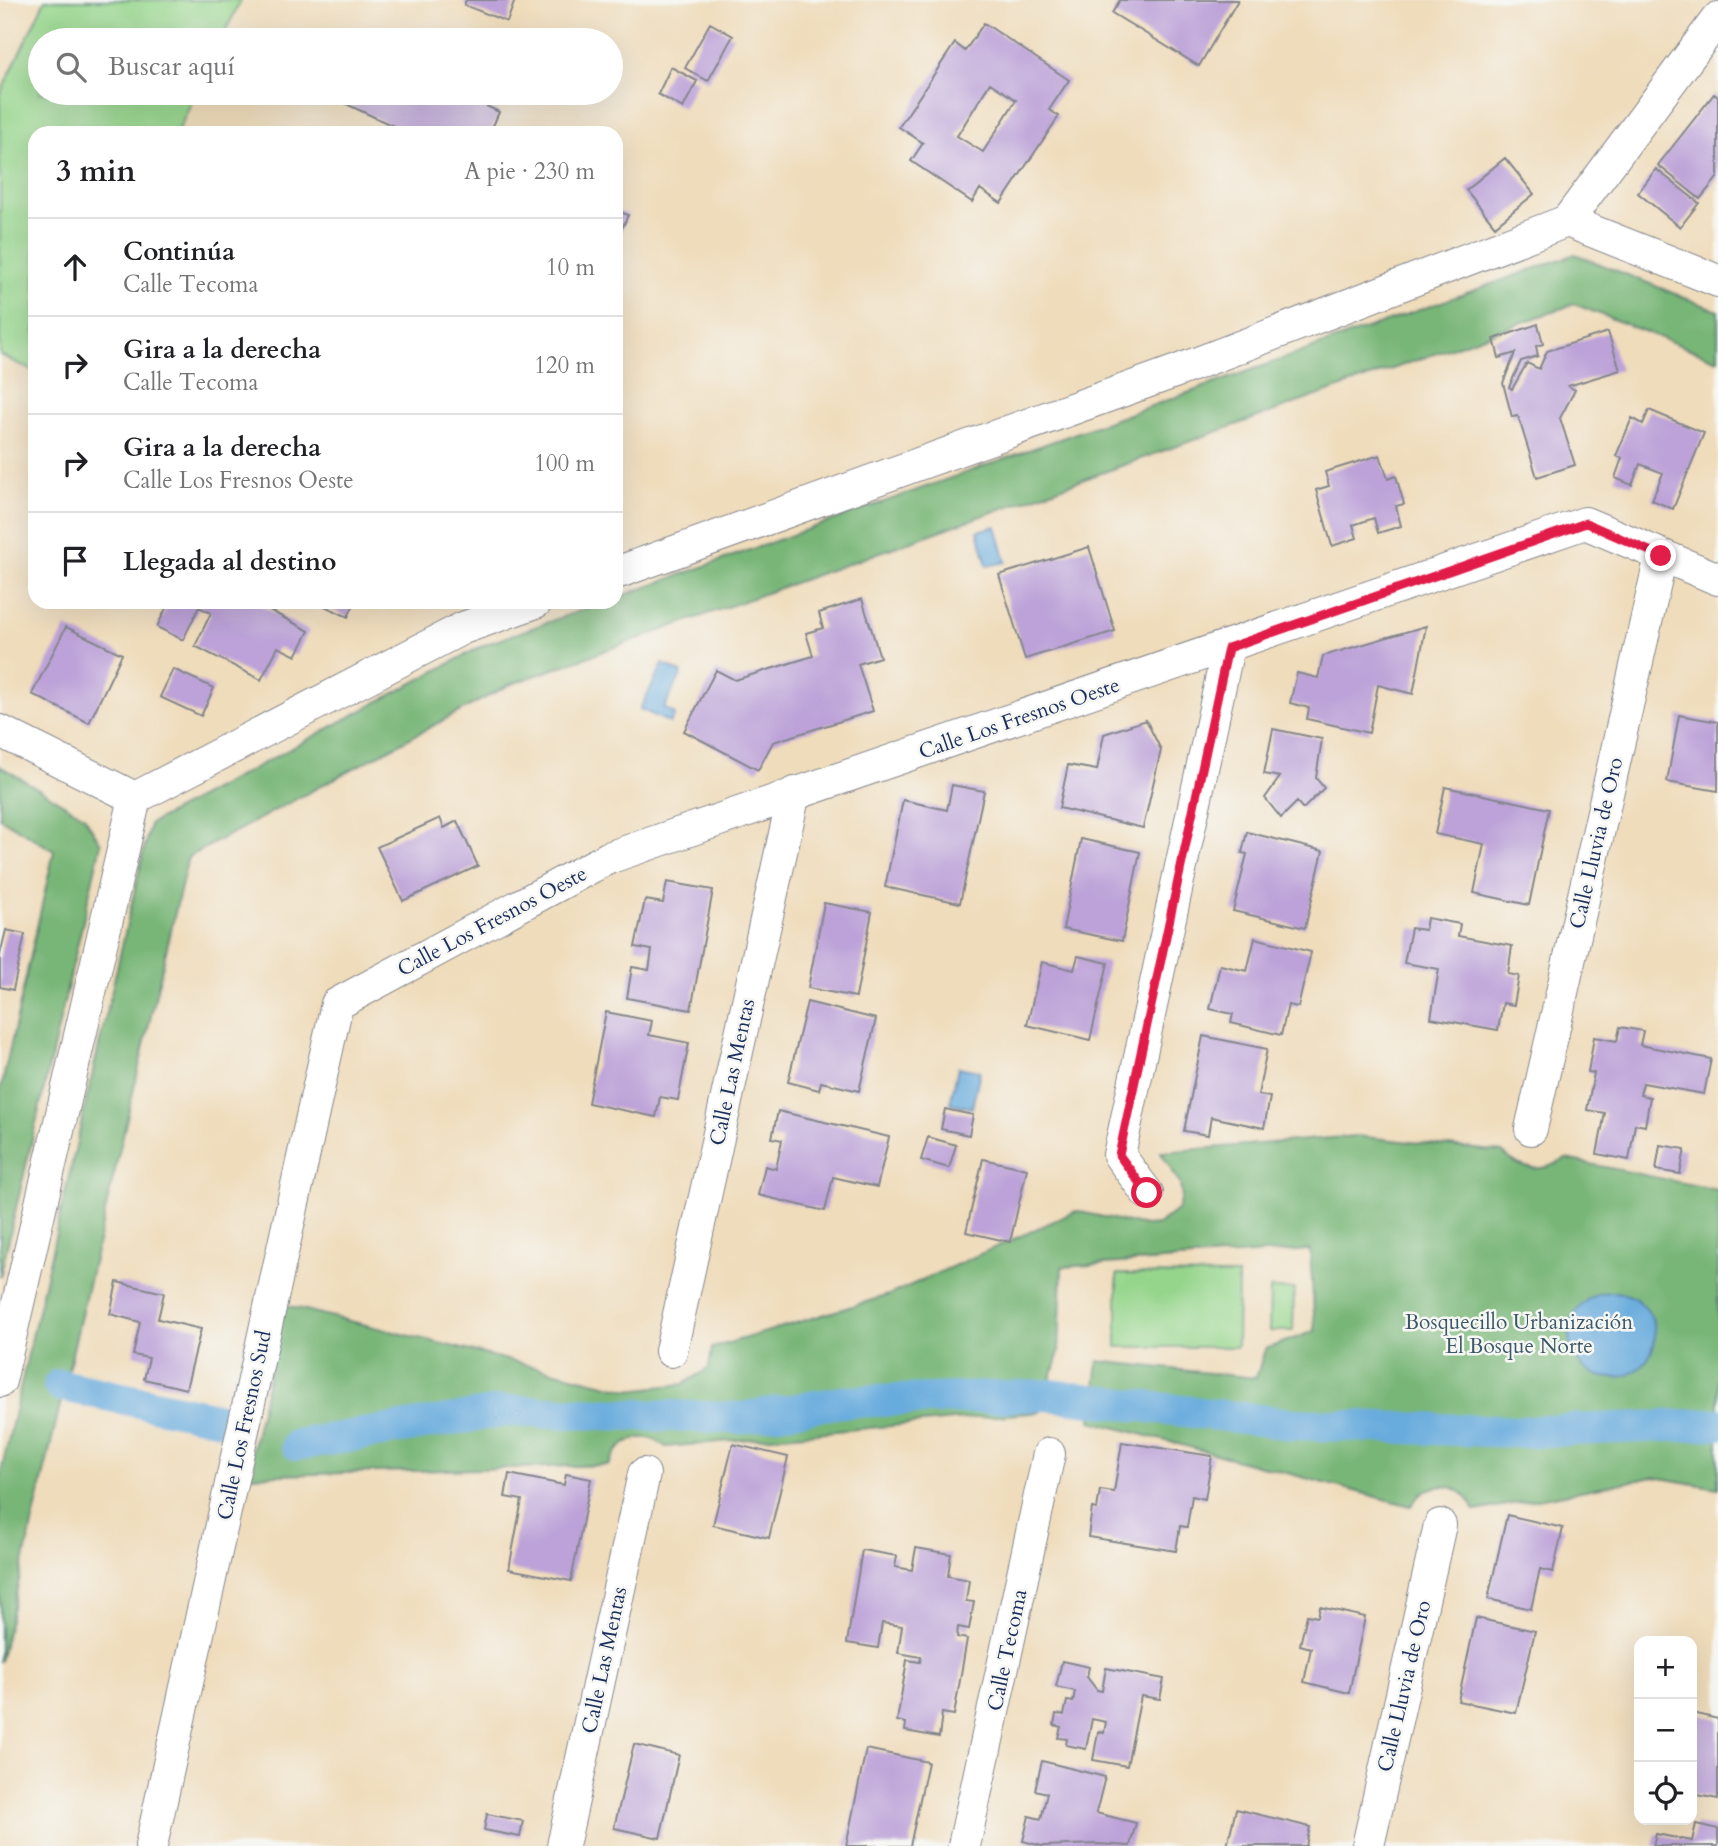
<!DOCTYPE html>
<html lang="es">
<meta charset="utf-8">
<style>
:root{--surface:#fff;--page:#f2f2f2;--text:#202124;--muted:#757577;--line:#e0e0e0}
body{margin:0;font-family:Cardo,serif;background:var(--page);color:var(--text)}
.controls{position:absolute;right:21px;bottom:21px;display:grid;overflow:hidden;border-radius:14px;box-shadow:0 7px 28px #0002}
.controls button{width:63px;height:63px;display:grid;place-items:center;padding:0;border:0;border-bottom:2px solid var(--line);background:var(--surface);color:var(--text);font:35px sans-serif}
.stop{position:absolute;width:21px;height:21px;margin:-16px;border:5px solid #e11d48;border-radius:50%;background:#fff}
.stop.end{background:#e11d48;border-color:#fff;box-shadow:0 2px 7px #0008}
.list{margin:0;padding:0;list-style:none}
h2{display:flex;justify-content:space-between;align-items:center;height:91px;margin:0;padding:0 28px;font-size:30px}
h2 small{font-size:23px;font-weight:400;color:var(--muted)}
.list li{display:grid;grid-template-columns:46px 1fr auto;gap:21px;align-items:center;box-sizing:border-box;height:98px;padding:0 28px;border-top:2px solid var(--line)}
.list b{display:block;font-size:26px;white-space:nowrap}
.list p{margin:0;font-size:23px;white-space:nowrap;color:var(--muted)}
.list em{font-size:23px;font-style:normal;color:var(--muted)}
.icon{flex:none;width:38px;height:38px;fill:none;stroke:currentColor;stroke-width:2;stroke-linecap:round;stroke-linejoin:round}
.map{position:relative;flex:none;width:1718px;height:1846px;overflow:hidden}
.search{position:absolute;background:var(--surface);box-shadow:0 7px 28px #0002;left:28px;top:28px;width:595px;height:77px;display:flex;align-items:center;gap:18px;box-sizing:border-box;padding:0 24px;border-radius:38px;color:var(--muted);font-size:26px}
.panel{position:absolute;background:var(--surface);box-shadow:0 7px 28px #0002;left:28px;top:126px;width:595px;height:483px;border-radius:21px}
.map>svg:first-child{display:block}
.green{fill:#95d58b;stroke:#588274;stroke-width:2}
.forest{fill:#78b677;stroke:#4a726a;stroke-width:2}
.water{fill:#67abdd;stroke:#416d9e;stroke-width:2}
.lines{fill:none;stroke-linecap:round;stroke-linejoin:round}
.canal{stroke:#67abdd;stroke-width:32}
.building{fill:#bca2d8;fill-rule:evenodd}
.minor-casing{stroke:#85868c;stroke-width:34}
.minor{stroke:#fff;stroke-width:32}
.route{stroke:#e11d48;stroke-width:9}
.labels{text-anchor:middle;stroke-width:5;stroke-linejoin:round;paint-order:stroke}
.street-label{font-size:21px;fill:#1b2f5e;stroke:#f6f6f2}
.park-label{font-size:21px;fill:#3a5869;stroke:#f6f6f2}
</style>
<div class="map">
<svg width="1718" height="1846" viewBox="0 0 1718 1846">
<rect width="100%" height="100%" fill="#f6f6f2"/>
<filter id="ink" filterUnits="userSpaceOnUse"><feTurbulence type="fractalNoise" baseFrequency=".0143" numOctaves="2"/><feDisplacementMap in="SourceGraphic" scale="14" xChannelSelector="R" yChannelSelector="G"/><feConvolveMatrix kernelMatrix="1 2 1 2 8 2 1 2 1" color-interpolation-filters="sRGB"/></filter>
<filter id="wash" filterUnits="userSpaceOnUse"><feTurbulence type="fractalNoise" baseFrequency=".00686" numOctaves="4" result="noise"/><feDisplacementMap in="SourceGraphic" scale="28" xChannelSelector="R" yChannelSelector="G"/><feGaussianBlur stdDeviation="1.57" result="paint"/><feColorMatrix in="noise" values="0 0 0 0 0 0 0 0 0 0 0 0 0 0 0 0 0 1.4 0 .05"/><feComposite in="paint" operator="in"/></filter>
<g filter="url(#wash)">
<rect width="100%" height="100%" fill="#efdcbb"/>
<path class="green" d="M45,0h196l-20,40h-181v53h156l-19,40h-142v239l-35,-17v-261z
M1117,1274l121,1 -1,72h-120z
M1270,1289h24l-1,42h-24z"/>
<path class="forest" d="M1575,254l143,57v49l-144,-56 -1065,381 -321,172 -188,805v-186l150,-652 334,-179 120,-43h12v-4z
M0,766l84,50 17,28 -101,433v-184l54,-242 -54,-33z
M1356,1136l146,16c20,20 39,21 64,7l152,31v298l-64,-11 -179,34c-13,-31 -46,-33 -64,-5l-320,-85 7,-60 158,17 9,-29 50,-18 -5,-81 -248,17 -3,85 -19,60 -374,35c-23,-19 -47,-6 -57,18l-363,11 39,-171 344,85 54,-6 26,-16 3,-20 177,-53 187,-84 69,15 13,-1 20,-16 4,-12 -2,-13 -19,-32z"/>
<path class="water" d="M996,526l10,36 -19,4 -9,-35z
M663,664l19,9 -18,35 11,6 -5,9 -30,-14z
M958,1067l22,4 -8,37 -22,-5z
M1569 1335a43 43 0 1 1 86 0a43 43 0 1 1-86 0Z"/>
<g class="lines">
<path class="canal" d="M59,1385l166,35
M297,1445l207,-34 236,7 102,-16 207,-7 244,29 226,8 199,-8"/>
</g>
<g id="blocks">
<path class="building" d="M466,0h49l-8,22 -43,-17z
M1120,0h118l-39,66 -87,-53z
M710,23l23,13 -25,45 -23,-13z
M984,23l85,57 -20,30 10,6 -58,87 -21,-14 -8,13 -61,-41 12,-18 -24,-16 56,-84 10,8zM990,83l26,17 -33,52 -26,-16z
M671,67l26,14 -14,27 -25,-14z
M349,93h110l40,19 -9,21h-89l1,-3 -58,-27z
M1714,94l4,3v80l-18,22 -42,-34z
M1505,158l29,36 -39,32 -29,-36z
M1656,169l43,34 -19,24 -42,-34z
M616,210l12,5 -12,27z
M1538,324l5,20 -7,2 2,10 -17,5 -12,26 3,2 15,-26 12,6 8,-18 61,-19 12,38 -52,16 7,4 -15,28 15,47 -38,12 -19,-61 -6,1 -9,-34 12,-30 -16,5 -5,-19z
M1649,410l55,23 -31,76 -21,-9 11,-27 -23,-9 -8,21 -17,-7 7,-20 -6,-2 16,-38 11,6z
M1380,455l8,24 8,-3 8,28 -8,2 5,20 -23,7 -4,-15 -21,7 4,13 -25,8 -16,-56 13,-4 -4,-14z
M1089,547l26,84 -90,28 -26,-84z
M862,599l18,58 -22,7 15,47 -100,31 -15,28 -74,-39 32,-61 19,10 78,-24 -7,-23 17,-5 -4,-15z
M169,602h85l55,29 -13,25 -18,-9 -17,33 -66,-34 16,-33 -12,-6 -16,33 -26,-13z
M316,602h39l-7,15z
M1426,626l-13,68 -35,-9 -9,48 -62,-14 2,-11 -19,-5 7,-30 21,5 5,-22z
M66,627l56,27 -33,69 -57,-29z
M173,669l41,19 -13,28 -41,-19z
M1679,715l39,7v69l-51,-9z
M1146,720l15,30 -18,78 -84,-20 9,-43 29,5 7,-36z
M1273,729l49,10 -6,39 8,10 -21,21 -6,-7 -16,16 -16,-20 15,-21 -16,-3z
M952,785l32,6 -24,112 -75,-16 18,-87 44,10z
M1445,787l104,22 -20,96 -55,-12 10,-49 -49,-10z
M440,818l4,10 13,-7 21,45 -75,35 -26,-54z
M1247,832l76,19 -18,77 -72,-17 14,-57 -5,-1z
M1081,839l59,13 -18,89 -59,-12z
M667,882l46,8 -22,120 -64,-12 5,-31 17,3 3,-20 -17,-3 10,-47 18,3z
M824,903l48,9 -16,85 -48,-9z
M1427,918l33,6 -2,12 54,10 -4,28 11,2 -5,29 -11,-2 -5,27 -67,-12 8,-49 -35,-6 7,-35 14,2z
M6,930l19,4 -12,56 -13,-3v-32z
M1255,938l56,14 -13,55 -10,-2 -7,30 -50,-12 2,-9 -23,-5 10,-44 27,6z
M1078,956l30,7 -18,77 -63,-15 15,-63 32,8z
M807,1002l69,17 -17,72 -38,-9 -2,8 -31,-8z
M606,1012l46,9 -3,14 40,8 -11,57 -18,-3 -4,20 -68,-14z
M1620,1027l23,4 -3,14 71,14 -7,35 -61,-11 -3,12 10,2 -5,29 -10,-2 -6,36 -32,-6 8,-41 -18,-3 7,-37 -6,-1 6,-35 23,4z
M1203,1036l64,13 -9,46 12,2 -6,31 -53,-11 -3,18 -24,-4z
M945,1109l28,6 -4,20 -28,-6z
M778,1111l111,26 -12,50 -44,-10 -8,34 -67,-16 7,-29 11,3 6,-29 -10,-2z
M928,1137l28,8 -7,23 -28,-8z
M1660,1145l25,4 -5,25 -24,-4z
M983,1159l44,10 -17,73 -44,-10z
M117,1282l47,11 -6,26 43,10 -15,60 -42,-10 5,-21 -16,-3 7,-33 -30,-8z
M1122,1442l90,14 -7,43 -13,-3 -5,31 -7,-1 -4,25 -88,-14 4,-29 5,1 3,-19 14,2z
M733,1444l55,13 -19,81 -56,-13z
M509,1474l55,11 2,-11 25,5 -20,102 -62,-12 13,-69 -17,-3z
M1507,1515l56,13 -10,44 -13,-3 -9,40 -43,-10z
M916,1548l35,6 -3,22 21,4 -3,21 8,1 -5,27 -11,-2 -1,10 10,2 -13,76 -12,-2 -3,24 -34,-6 1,-8 -9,-2 10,-61 13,2 1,-5 -23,-4 4,-27 -20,-3 -4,25 -31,-5 15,-93 35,6 -2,11 17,3z
M1320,1607l45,10 -16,76 -45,-11 7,-34 -11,-3 7,-30 11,2z
M1476,1618l59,13 -19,82 -58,-12z
M1062,1661l27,6 -2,10 10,13 5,1 4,-23 58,11 -4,20 -19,-3 -14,70 -34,-6 5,-28 6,1 2,-11 -14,-3 -6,30 -20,-4 1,-6 -9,-1 3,-11 -7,-2 2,-11 8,1 3,-14 6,1 2,-11 -19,-4z
M1692,1713l26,6v80l-26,-5z
M634,1744l45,11 -19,83 -46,-10z
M866,1749l62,13 -18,84h-64z
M1042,1761l63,16 -9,36 40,10 -6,23 -31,-2 -57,2 -19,-5 6,-25 12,3 6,-26 -12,-3z
M1236,1809l74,18 -4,19h-79z
M487,1814l36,7 -3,16 -36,-7z
M1696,1824l22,5v17h-65l3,-12 36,7z"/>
</g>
</g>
<g filter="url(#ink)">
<use href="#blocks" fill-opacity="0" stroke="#85868c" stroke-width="2"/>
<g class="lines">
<g class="minor-casing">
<path id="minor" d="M1567,221l151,60
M616,573l561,-202 390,-150 151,-203
M0,731l135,67
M1531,1129l130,-573
M1147,1193l-28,-38 109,-507
M671,1351l123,-558
M0,1381l135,-583 328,-170 73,-26
M151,1846l186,-842 271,-146 977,-335 133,56
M563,1846l81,-372
M964,1846l85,-392
M1368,1846l72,-321"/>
</g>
<use href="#minor" class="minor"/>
</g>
</g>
<g class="lines" filter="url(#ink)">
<path class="route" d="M1147,1193l-28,-38 109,-507 358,-125 75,33"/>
</g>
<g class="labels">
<g class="street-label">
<text transform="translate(1019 718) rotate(-19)" y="7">Calle Los Fresnos Oeste</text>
<text transform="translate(1596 843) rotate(-77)" y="7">Calle Lluvia de Oro</text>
<text transform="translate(492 921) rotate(-28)" y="7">Calle Los Fresnos Oeste</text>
<text transform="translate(732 1072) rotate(-78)" y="7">Calle Las Mentas</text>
<text transform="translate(244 1425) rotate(-78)" y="7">Calle Los Fresnos Sud</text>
<text transform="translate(1007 1650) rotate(-78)" y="7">Calle Tecoma</text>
<text transform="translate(604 1660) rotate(-78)" y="7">Calle Las Mentas</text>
<text transform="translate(1404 1686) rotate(-77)" y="7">Calle Lluvia de Oro</text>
</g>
<g class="park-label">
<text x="1519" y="1329">Bosquecillo Urbanización<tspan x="1519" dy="24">El Bosque Norte</tspan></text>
</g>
</g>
</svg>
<div class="controls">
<button>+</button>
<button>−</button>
<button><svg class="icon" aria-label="locate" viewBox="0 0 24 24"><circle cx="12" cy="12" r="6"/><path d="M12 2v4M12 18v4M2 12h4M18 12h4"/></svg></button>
</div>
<div class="stop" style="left:1147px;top:1193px"></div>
<div class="stop end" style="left:1661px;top:556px"></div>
<div class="search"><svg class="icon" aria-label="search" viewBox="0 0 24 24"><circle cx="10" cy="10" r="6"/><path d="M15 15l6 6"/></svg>Buscar aquí</div>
<section class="panel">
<h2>3 min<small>A pie · 230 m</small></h2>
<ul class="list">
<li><svg class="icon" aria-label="ahead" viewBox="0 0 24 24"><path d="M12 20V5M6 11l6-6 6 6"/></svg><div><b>Continúa</b><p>Calle Tecoma</p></div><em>10 m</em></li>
<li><svg class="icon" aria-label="right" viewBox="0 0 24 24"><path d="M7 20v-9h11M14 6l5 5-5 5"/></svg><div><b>Gira a la derecha</b><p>Calle Tecoma</p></div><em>120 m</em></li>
<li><svg class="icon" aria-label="right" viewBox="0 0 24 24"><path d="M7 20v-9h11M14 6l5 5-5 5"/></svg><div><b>Gira a la derecha</b><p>Calle Los Fresnos Oeste</p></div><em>100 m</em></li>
<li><svg class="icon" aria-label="arrive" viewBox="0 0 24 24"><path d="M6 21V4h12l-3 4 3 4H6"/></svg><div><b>Llegada al destino</b></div></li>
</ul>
</section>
</div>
